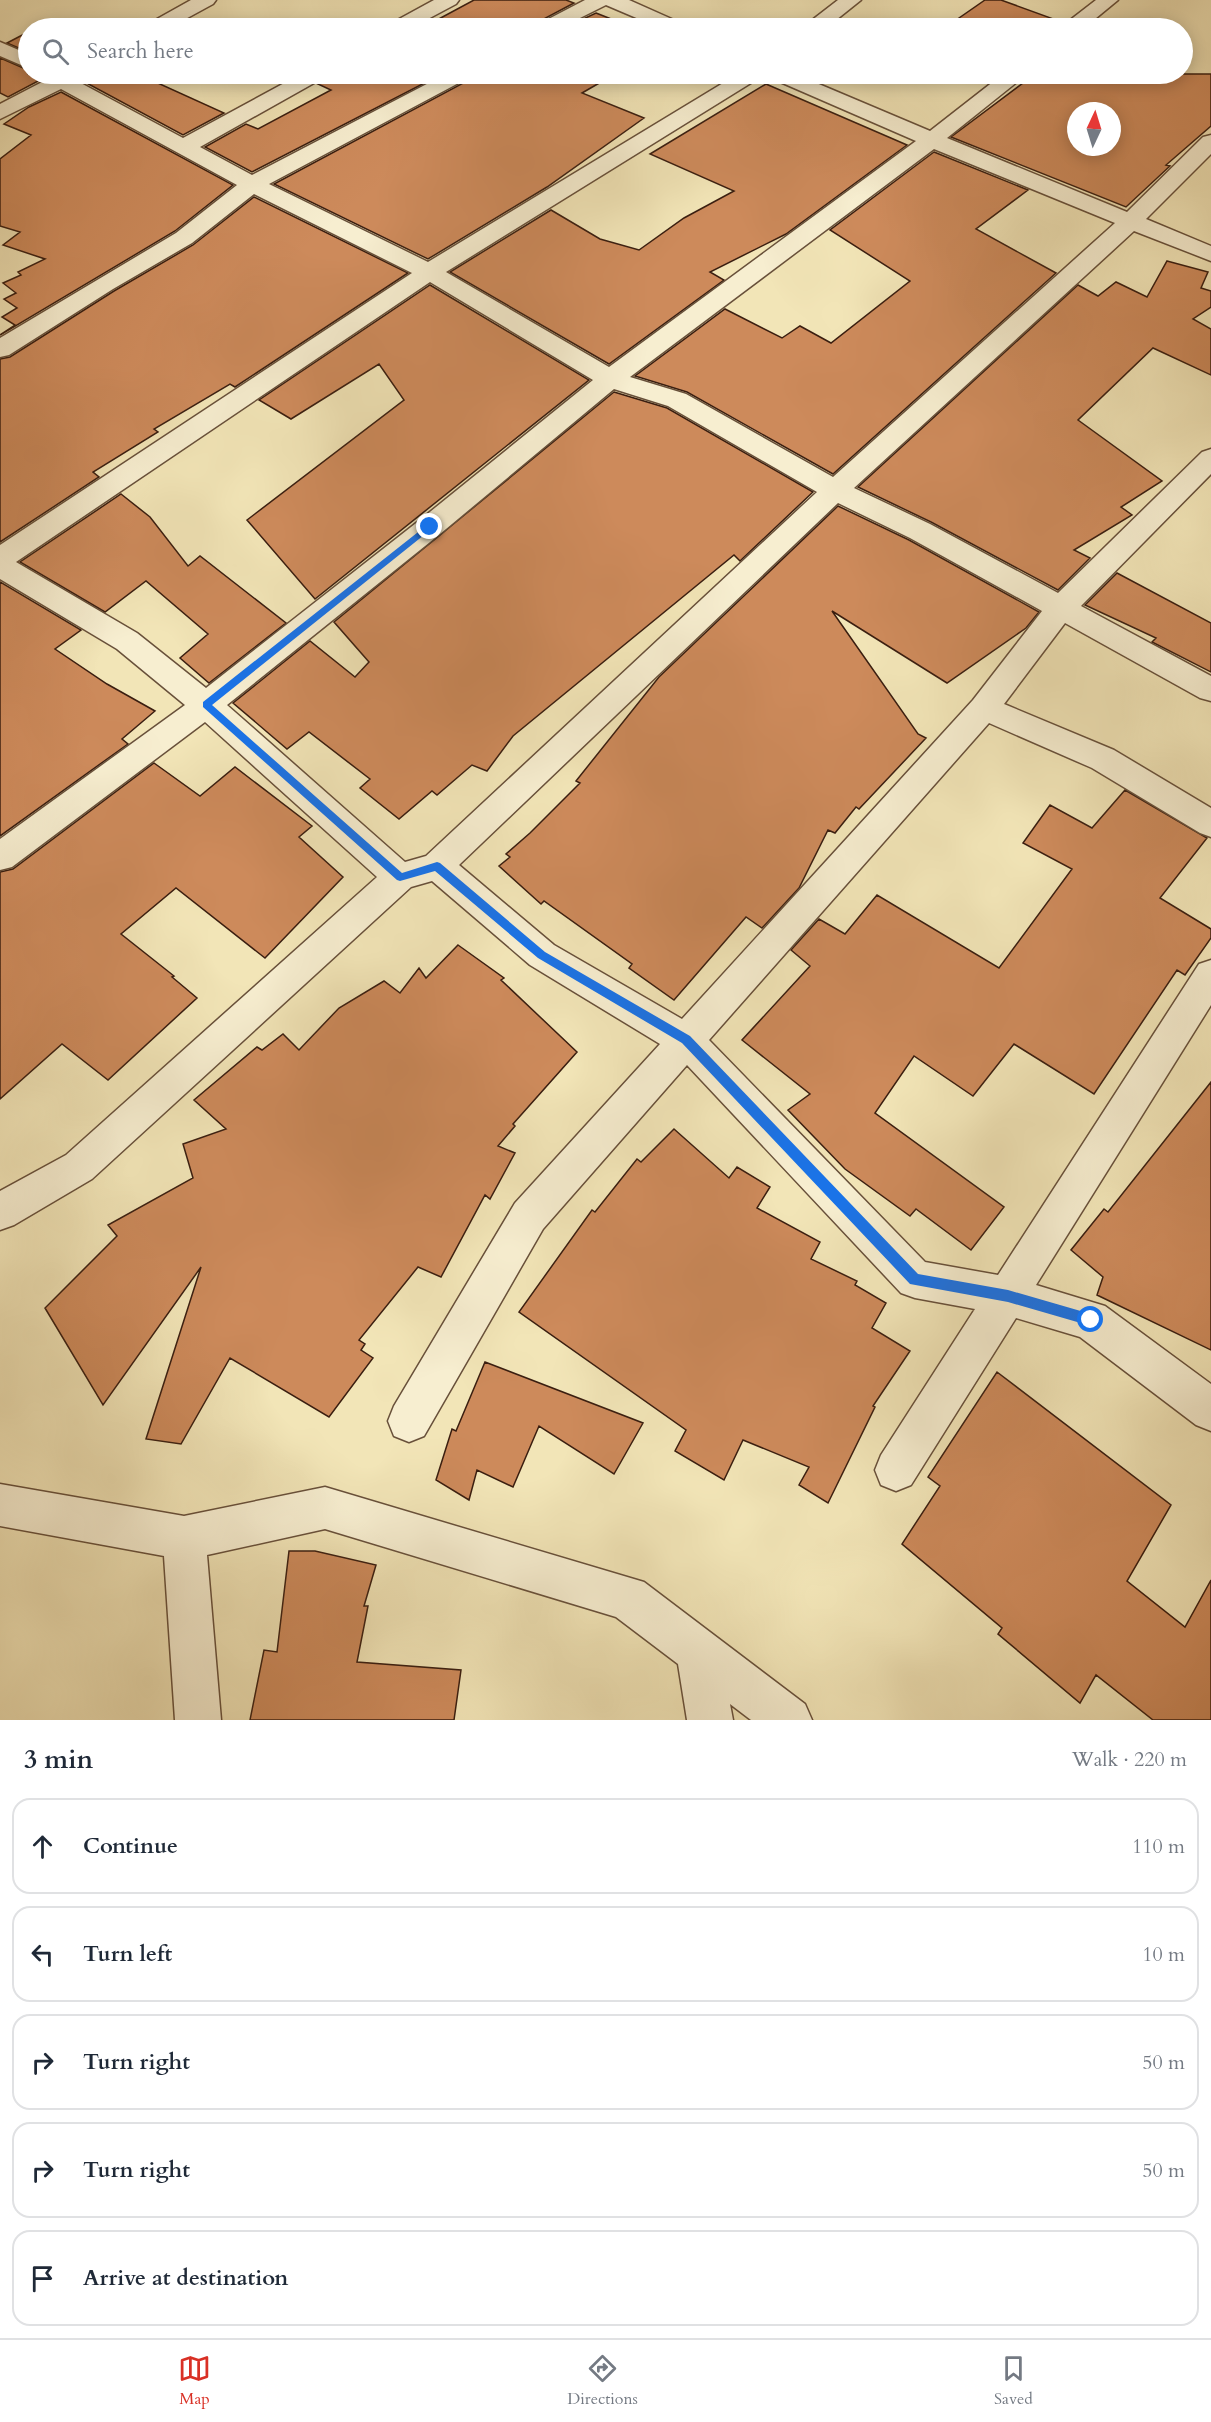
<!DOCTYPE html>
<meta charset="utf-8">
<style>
:root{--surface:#fff;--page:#f6f6f7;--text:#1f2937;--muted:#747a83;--line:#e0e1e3;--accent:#d93025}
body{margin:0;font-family:Cardo,serif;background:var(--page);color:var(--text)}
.compass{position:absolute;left:1067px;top:102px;width:54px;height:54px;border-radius:50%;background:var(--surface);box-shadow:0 3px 15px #0003;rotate:4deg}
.stop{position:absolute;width:18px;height:18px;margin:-14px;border:4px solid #1a73e8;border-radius:50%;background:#fff}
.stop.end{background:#1a73e8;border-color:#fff;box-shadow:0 2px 6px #0008}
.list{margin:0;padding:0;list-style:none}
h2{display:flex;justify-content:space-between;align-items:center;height:78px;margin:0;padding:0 24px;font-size:26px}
h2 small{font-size:20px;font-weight:400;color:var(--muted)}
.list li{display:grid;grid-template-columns:39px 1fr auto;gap:18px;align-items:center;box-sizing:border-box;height:96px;margin:0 12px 12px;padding:0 12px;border:2px solid var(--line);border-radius:18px}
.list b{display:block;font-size:22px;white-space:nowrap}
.list em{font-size:20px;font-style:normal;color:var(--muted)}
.icon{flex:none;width:33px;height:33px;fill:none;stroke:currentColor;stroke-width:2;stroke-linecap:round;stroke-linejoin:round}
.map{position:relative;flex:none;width:1211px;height:1720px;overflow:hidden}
.search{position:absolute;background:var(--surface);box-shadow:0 3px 15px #0003;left:18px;right:18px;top:18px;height:66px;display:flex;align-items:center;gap:15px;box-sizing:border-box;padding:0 21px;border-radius:33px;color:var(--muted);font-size:22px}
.sheet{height:618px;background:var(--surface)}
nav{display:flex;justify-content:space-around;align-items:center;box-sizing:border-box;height:84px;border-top:2px solid var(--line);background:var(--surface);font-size:16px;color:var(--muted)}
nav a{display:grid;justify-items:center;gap:3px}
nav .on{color:var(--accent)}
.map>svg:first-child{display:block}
.building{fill:#cd8a5b;stroke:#3a1e10;stroke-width:1.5;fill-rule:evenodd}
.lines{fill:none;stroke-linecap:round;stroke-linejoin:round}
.minor-casing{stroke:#68503a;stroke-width:3}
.minor{fill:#f7eed0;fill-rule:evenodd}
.route{fill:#1a73e8}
</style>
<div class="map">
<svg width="1211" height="1720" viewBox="0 0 1211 1720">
<rect width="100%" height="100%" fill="#f2e5b7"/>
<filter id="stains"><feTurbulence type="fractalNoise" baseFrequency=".00333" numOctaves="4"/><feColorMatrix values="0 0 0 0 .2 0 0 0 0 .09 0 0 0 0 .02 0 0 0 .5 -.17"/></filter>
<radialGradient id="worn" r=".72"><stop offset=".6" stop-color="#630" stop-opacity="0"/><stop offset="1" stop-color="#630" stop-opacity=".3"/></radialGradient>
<path class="building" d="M474,0h92l8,3 -36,19 -4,6h-112z
M985,0h16l58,21 -6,7h-95l-9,-3z
M596,13l38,15h-70z
M28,32v20l-21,-9z
M0,58l28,12v4h11l3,5 -34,18 -8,-4z
M86,74h52l86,39 -41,22 -102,-55z
M341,74h101l-190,98 -47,-25 41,-23 12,5 73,-39 -13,-6z
M473,74h142l-33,19 62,25 -97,69 -119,72 -154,-75 195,-104z
M1035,74h176v52l-45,39 4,1 -44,41 -175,-70zM1076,111h36v36h-36z
M766,84l141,61 -121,89 -76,38 14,8 -115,84 -159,-92 101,-62 49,29 39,11 45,-32 50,-27 -84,-37z
M61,92l172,93 -58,46 -175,104 15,-10 -13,-8 15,-9 -13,-9 12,-6 -13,-10 18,-8 -3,-3 27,-13 -42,-14 17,-13 -20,-6v-67l31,-24 -27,-11 25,-17z
M934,152l94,38 -52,39 80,44 -223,201 -146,-82 -52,-16 90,-67 57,29 18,-12 31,17 79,-62 -80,-51z
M254,197l154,76 -173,114 -5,-3 -76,45 4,3 -65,40 6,5 -99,65v-183l10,-2 104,-66 79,-46z
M1167,261l41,11 -7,16 10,3v16l-18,12 18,10v46l-58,-27 -75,72 84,61 -41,26 11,8 -58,35 16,8 -32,32 -127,-68 -73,-35 220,-202 20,11 18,-14 31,15z
M430,285l159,95 -274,219 -68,-79 157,-120 -25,-36 -88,55 -32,-19z
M614,392l53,16 146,84 -73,69 -6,-6 -221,181 -26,35 -15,-6 -35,30 -5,-4 -33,28 -39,-31 10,-9 -61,-47 -22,17 -54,-46 77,-62 45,36 14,-15 -35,-40z
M121,494l29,23 38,49 12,-10 86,67 -77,60 -29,-25 28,-24 -62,-53 -41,31 -85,-50z
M838,506l71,34 130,72 -13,16 -79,55 -115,-72 86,123 8,4 -67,71 -3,-2 -21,26 -7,-3 -29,58 -37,40 -16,-11 -72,83 -45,-32 3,-4 -88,-63 -3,3 -42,-38 11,-9 -4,-3 24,-21 50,-50 -4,-2 83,-104z
M1117,573l94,50v49l-59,-30 4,-4 -71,-33z
M0,582l81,48 -26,19 52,35 48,27 -33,28 6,5 -128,92z
M154,763l46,33 35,-29 77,59 -13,11 44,40 -78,81 -89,-70 -55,46 53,42 -2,1 25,21 -89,82 -46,-36 -62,55v-227l13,-3z
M1125,790l82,48 -47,60 51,31v9l-26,37 -8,-5 -83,124 -80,-50 -41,52 -59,-40 -39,57 129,94 -33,43 -55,-41 -6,7 -65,-47 -57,-59 22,-16 -68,-54 68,-74 -19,-16 28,-31 26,15 32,-39 122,73 73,-99 -49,-26 27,-38 42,23z
M458,945l46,33 -3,2 76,72 -64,72 2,2 -17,20 17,7 -25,46 -5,-4 -44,82 -23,-10 -59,73 6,4 -4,6 12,8 -44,59 -99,-59 -49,86 -35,-5 55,-172 -98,138 -58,-97 72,-72 -9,-11 85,-47 -10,-34 43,-15 -32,-29 63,-53 5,3 21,-16 16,16 40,-42 45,-27 16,12 19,-25 7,10z
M1211,1082v268l-114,-55 6,-18 -32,-27 33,-41 4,3z
M674,1129l55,49 8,-11 33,20 -13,21 63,34 -9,17 46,22 -2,4 31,18 -14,25 38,23 -37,55 2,1 -47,96 -29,-18 10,-18 -66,-27 -19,40 -49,-29 11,-21 -167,-118 73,-102 3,2 42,-53 4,3z
M485,1362l158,61 -29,51 -75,-48 -26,61 -36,-17 -8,30 -33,-20 16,-51 4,2z
M997,1372l174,133 -44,76 58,46 26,-47v140h-58l-57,-45 -16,28 -82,-69 4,-6 -100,-84 38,-58 -12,-9z
M289,1551h26l61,14 -12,41h4l-11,56 104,8 -7,50h-204l14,-70 13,2z"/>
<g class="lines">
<g class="minor-casing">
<path id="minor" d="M191,0h25l-3,4 -44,24h-24l3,-4z
M434,0h25l-3,4 -45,24h-24l3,-4z
M585,0h44l54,24 3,4h-26l-54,-23 -46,23h-24l3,-4z
M838,0h23l-35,28h-22l3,-4z
M1096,0h22l-34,28h-22l3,-4z
M0,42l28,12v14l-28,-12z
M41,74h43l-7,7 106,57 118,-64h25l-3,4 -123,69 52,28 194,-101h25l-3,4 -199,106 159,78 310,-188h24l-3,4 -313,194 163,95 307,-226 -145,-63 -3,-4h27l135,57 73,-57h22l-3,4 -75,60 180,74 76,-75 8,-2v19l-65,65 65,27v15l-77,-30 -280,257 76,36 128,69 144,-141 9,-3v25l-130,132 130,70v25l-11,-3 -135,-75 -61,81 110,46 97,58v29l-11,-4 -108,-65 -103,-45 -280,317 216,222 73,13 201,-311 12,-4v45l-175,280 69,21 106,78v47l-15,-6 -116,-88 -64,-19 -105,167 -15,6 -15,-6 -6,-15 6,-15 94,-146 -60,-11 -14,-5 -214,-228 -144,164 -119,207 -15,6 -15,-6 -6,-15 6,-15 121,-203 145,-159 -130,-79 -98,-84 -21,6 -319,292 -78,46 -14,5v-39l66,-36 311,-278 -172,-155 -193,145 -12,3v-31l185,-134 -68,-56 -117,-70v-34l412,-272 -158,-79 -62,49 -79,46 -104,66 -9,2v-19l176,-105 61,-48 -176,-96 -61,30v-15l46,-24zM934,149l181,74 -282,254 -147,-83 -56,-17zM430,282l163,98 -173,140 -214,168 -69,-55 -121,-71zM614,389l54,17 149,86 -391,364 -21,6 -178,-157 213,-171zM838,503l72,35 132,73 -69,89 -291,319 -128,-74 -95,-80z
M0,1484l184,32 141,-29 319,95 161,122 7,16h-61l-21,-16 3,16h-46l-9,-56 -62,-47 -291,-88 -118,26 14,165h-46l-11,-164 -164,-30z"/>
</g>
<use href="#minor" class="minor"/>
</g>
<path class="route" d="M427,525l7,2 -222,178 190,168 35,-11 3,1 105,89 145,84 228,238 90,16 83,24 6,6 -2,4 -4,2 -83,-24 -98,-18 -228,-241 -144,-85 -103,-87 -35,10 -3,-1 -194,-173v-5z"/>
<rect width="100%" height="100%" filter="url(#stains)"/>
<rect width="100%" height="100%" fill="url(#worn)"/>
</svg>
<svg class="compass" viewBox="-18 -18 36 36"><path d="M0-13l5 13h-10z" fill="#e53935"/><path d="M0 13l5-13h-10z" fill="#747a83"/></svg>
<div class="stop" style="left:1091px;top:1320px"></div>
<div class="stop end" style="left:430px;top:527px"></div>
<div class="search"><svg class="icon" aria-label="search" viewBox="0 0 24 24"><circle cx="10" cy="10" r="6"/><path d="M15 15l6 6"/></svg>Search here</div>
</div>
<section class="sheet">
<h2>3 min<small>Walk · 220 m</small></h2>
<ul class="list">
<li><svg class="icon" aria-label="ahead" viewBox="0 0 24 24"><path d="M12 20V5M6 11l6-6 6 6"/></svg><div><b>Continue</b></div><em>110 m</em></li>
<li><svg class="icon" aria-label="left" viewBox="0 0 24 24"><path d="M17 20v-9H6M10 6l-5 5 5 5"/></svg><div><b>Turn left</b></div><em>10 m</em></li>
<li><svg class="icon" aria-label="right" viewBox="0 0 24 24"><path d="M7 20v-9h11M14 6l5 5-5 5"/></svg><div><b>Turn right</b></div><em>50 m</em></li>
<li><svg class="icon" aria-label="right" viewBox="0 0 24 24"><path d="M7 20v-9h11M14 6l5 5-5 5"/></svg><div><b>Turn right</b></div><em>50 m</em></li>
<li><svg class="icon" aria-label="arrive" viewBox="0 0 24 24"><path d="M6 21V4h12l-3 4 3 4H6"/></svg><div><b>Arrive at destination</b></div></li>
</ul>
</section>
<nav>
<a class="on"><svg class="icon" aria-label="map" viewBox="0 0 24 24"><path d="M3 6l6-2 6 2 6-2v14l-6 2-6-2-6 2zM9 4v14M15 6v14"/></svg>Map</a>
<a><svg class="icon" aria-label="directions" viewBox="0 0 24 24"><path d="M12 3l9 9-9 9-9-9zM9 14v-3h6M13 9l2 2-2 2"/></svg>Directions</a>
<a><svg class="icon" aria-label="saved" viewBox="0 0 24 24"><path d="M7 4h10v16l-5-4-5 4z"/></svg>Saved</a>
</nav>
